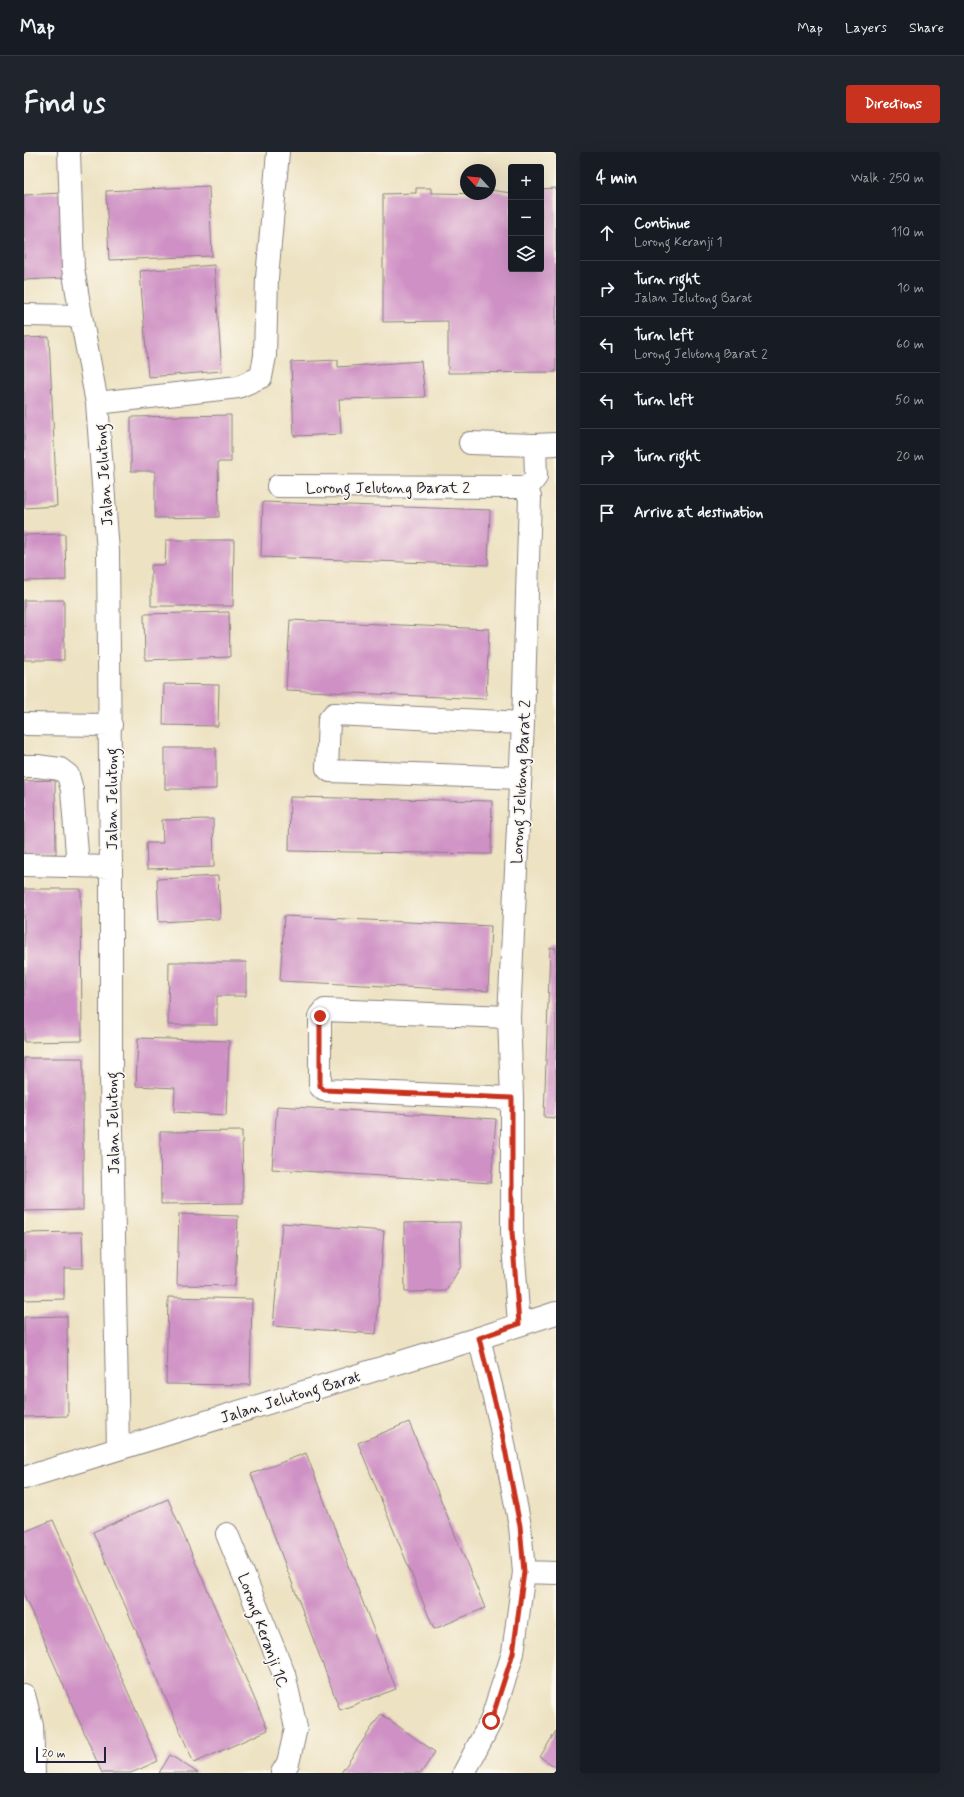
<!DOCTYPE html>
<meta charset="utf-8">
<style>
:root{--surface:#171b24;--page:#20242c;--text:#f1f3f6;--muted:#9ea1a6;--line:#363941;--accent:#c8321e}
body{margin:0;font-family:Mynerve,sans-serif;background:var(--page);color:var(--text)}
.controls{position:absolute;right:12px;top:12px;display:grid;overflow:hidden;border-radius:4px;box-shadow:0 4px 16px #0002}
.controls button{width:36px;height:36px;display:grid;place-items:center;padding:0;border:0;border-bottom:1px solid var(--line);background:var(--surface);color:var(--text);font:20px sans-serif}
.compass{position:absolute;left:436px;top:12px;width:36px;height:36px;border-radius:50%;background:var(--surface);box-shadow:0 4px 16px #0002;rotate:296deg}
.scale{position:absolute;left:12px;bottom:10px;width:70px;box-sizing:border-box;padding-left:4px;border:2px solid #22223b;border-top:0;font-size:11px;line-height:14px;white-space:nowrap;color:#22223b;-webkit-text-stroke:3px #fbf7ec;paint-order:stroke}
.stop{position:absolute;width:12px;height:12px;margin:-9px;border:3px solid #c8321e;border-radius:50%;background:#fff}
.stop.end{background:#c8321e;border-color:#fff;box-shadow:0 1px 4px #0008}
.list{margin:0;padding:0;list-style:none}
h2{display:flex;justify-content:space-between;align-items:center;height:52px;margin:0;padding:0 16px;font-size:17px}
h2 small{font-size:13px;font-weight:400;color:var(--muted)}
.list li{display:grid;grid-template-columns:26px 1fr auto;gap:12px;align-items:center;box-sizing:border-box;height:56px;padding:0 16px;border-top:1px solid var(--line)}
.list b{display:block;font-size:15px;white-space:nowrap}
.list p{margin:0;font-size:13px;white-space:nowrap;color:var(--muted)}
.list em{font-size:13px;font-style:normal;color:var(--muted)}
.icon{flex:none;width:22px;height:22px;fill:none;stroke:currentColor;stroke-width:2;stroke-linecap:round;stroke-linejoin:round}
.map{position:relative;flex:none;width:532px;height:1621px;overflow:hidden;border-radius:4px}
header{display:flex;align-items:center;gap:24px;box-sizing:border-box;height:56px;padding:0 20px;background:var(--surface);border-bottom:1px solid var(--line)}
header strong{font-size:19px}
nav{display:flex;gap:22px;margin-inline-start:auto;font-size:14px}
.intro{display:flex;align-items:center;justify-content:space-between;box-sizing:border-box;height:96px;padding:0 24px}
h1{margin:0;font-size:28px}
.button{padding:10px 18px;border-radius:4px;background:var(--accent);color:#fff;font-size:14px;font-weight:700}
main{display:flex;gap:24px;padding:0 24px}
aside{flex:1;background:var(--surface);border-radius:4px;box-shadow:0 4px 16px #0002}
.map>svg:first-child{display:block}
.building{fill:#cf91c5}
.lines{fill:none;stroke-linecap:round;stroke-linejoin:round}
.minor-casing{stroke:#88827e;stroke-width:24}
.minor{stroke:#fff;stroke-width:22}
.route{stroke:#c8321e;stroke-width:5}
.labels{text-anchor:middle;stroke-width:3.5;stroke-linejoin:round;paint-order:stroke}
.street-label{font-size:16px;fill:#22223b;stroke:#fbf7ec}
</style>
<header>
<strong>Map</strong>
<nav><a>Map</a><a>Layers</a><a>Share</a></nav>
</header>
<div class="intro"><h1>Find us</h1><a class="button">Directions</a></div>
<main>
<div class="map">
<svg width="532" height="1621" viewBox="0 0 532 1621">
<rect width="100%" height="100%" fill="#fbf7ec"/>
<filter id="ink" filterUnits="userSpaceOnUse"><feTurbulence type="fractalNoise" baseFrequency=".025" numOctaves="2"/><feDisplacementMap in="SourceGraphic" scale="8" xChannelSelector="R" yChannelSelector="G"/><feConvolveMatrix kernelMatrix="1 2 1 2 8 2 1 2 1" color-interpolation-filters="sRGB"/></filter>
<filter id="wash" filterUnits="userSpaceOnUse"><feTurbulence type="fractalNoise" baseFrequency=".012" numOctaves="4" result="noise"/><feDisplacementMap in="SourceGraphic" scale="16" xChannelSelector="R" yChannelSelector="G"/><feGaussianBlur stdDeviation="0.9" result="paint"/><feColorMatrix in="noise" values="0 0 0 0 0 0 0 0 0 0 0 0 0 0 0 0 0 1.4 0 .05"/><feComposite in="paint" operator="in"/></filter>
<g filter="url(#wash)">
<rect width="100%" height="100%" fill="#ede2c2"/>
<g id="blocks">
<path class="building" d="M185,34l3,70 -103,4 -3,-69z
M392,36h15v5l59,1v-4l21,3v76h30v-80l15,-1v184l-108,1v-52l-65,1v-128l33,-1z
M37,41l3,85 -40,2v-85z
M190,113l8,106 -74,6 -8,-106z
M25,185l8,169 -33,2v-170z
M314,208v7l83,-6 4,36 -86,2 2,35 -47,2 -3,-74z
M207,263v47h-13l1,55 -64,1v-47h-24v-54z
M239,350l227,8 -2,55 -227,-8z
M41,382l1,46 -42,1v-46z
M142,388h68l-1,66h-82v-41h14z
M0,448h40v60h-40z
M205,460l1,45 -85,3 -1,-46z
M266,468l199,9 -3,70 -200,-9z
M140,532l55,1 -1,41 -55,-1z
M141,596h51v41h-51z
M31,628l1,74 -32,1v-74z
M266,645l202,4 -1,53 -202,-3z
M189,667l1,48 -67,2 -1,-26h17l-1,-23z
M194,724l2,43 -61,3 -2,-43z
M0,737h57l1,152 -58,1z
M260,764l207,10 -3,65 -208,-10z
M526,796h6v170l-12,-1z
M145,810h77v34h-29v29h-49z
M114,886l91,3 -3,74 -52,-3 1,-24 -39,-2z
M0,906h59v152l-59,1z
M253,954l219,13 -5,64 -219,-14z
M218,979l1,72 -82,1 -1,-72z
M155,1062l59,2 -3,70 -58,-1z
M436,1070l1,44 -15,25 -41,1 -1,-69z
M258,1071l102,8 -8,103 -103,-8z
M58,1080l1,36h-19v31l-40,1v-67z
M144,1145l84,2 -2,86 -84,-1z
M43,1164l1,100 -44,1v-100z
M385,1270l76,186 -51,21 -76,-186z
M282,1301l90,236 -56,21 -89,-236z
M144,1347l100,231 -74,33 -101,-231z
M29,1368l105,241 -27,12h-29l-78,-178v-63z
M357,1562l54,38 -14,21h-80z
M532,1579v36l-16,-10z
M146,1603l28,18h-39z"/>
</g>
</g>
<g filter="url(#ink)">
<use href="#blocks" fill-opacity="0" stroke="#88827e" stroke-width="1"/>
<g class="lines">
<g class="minor-casing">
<path id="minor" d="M45,0l4,116 8,48 16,87 11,149 3,315v210l7,371
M0,163l57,1
M73,251l141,-16 23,-10 4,-21 2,-78 11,-126
M446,291l65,2 1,32 -10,13
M511,293l21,-1
M254,334l241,1 7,3 4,7 -7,226 -14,294 3,81v134l7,92
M0,572l87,1
M0,614h13l23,3 8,6 4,15 6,76
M496,626l-190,-7 -3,-3 2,-48 5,-6 189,9
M0,713l87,2
M485,865l-184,-7 -5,6v70l4,4 188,8
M0,1326l455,-140 77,-25
M203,1382l57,140 12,54 -8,35 -6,10
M500,1420l32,1
M0,1543l8,31 2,47
M440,1621l27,-52 22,-68 11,-81 -4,-46 -21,-108 -20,-80"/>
</g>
<use href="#minor" class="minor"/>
</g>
</g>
<g class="lines" filter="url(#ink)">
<path class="route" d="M296,864v70l4,4 188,8v134l7,92 -40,14 20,80 21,108 4,46 -11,81 -22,68"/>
</g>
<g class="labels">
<g class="street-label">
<text transform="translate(79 323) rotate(-94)" y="6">Jalan Jelutong</text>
<text x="364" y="341">Lorong Jelutong Barat 2</text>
<text transform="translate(496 630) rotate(-87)" y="6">Lorong Jelutong Barat 2</text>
<text transform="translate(87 647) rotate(-90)" y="6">Jalan Jelutong</text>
<text transform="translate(88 971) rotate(-91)" y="6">Jalan Jelutong</text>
<text transform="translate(266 1244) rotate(-17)" y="6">Jalan Jelutong Barat</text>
<text transform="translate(240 1478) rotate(70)" y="6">Lorong Keranji 1C</text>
</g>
</g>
</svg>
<div class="controls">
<button>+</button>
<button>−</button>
<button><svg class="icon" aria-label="layers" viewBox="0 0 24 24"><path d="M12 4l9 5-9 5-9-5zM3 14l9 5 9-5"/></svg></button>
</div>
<svg class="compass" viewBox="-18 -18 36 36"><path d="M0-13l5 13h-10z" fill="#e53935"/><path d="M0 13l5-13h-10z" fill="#9ea1a6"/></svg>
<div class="scale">20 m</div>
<div class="stop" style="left:467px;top:1569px"></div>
<div class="stop end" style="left:296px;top:864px"></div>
</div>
<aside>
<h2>4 min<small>Walk · 250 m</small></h2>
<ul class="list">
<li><svg class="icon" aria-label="ahead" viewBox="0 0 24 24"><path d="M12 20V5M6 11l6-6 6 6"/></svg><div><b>Continue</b><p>Lorong Keranji 1</p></div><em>110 m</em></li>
<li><svg class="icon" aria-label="right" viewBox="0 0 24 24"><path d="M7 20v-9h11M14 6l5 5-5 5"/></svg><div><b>Turn right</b><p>Jalan Jelutong Barat</p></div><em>10 m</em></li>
<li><svg class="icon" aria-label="left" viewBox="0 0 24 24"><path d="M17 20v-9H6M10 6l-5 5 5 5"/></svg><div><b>Turn left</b><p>Lorong Jelutong Barat 2</p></div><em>60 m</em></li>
<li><svg class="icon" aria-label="left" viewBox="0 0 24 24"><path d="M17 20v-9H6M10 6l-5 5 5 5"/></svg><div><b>Turn left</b></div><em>50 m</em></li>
<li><svg class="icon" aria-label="right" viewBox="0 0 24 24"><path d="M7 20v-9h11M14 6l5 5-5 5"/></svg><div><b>Turn right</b></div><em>20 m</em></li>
<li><svg class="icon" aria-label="arrive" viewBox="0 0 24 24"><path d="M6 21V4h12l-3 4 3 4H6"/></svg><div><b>Arrive at destination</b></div></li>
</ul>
</aside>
</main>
